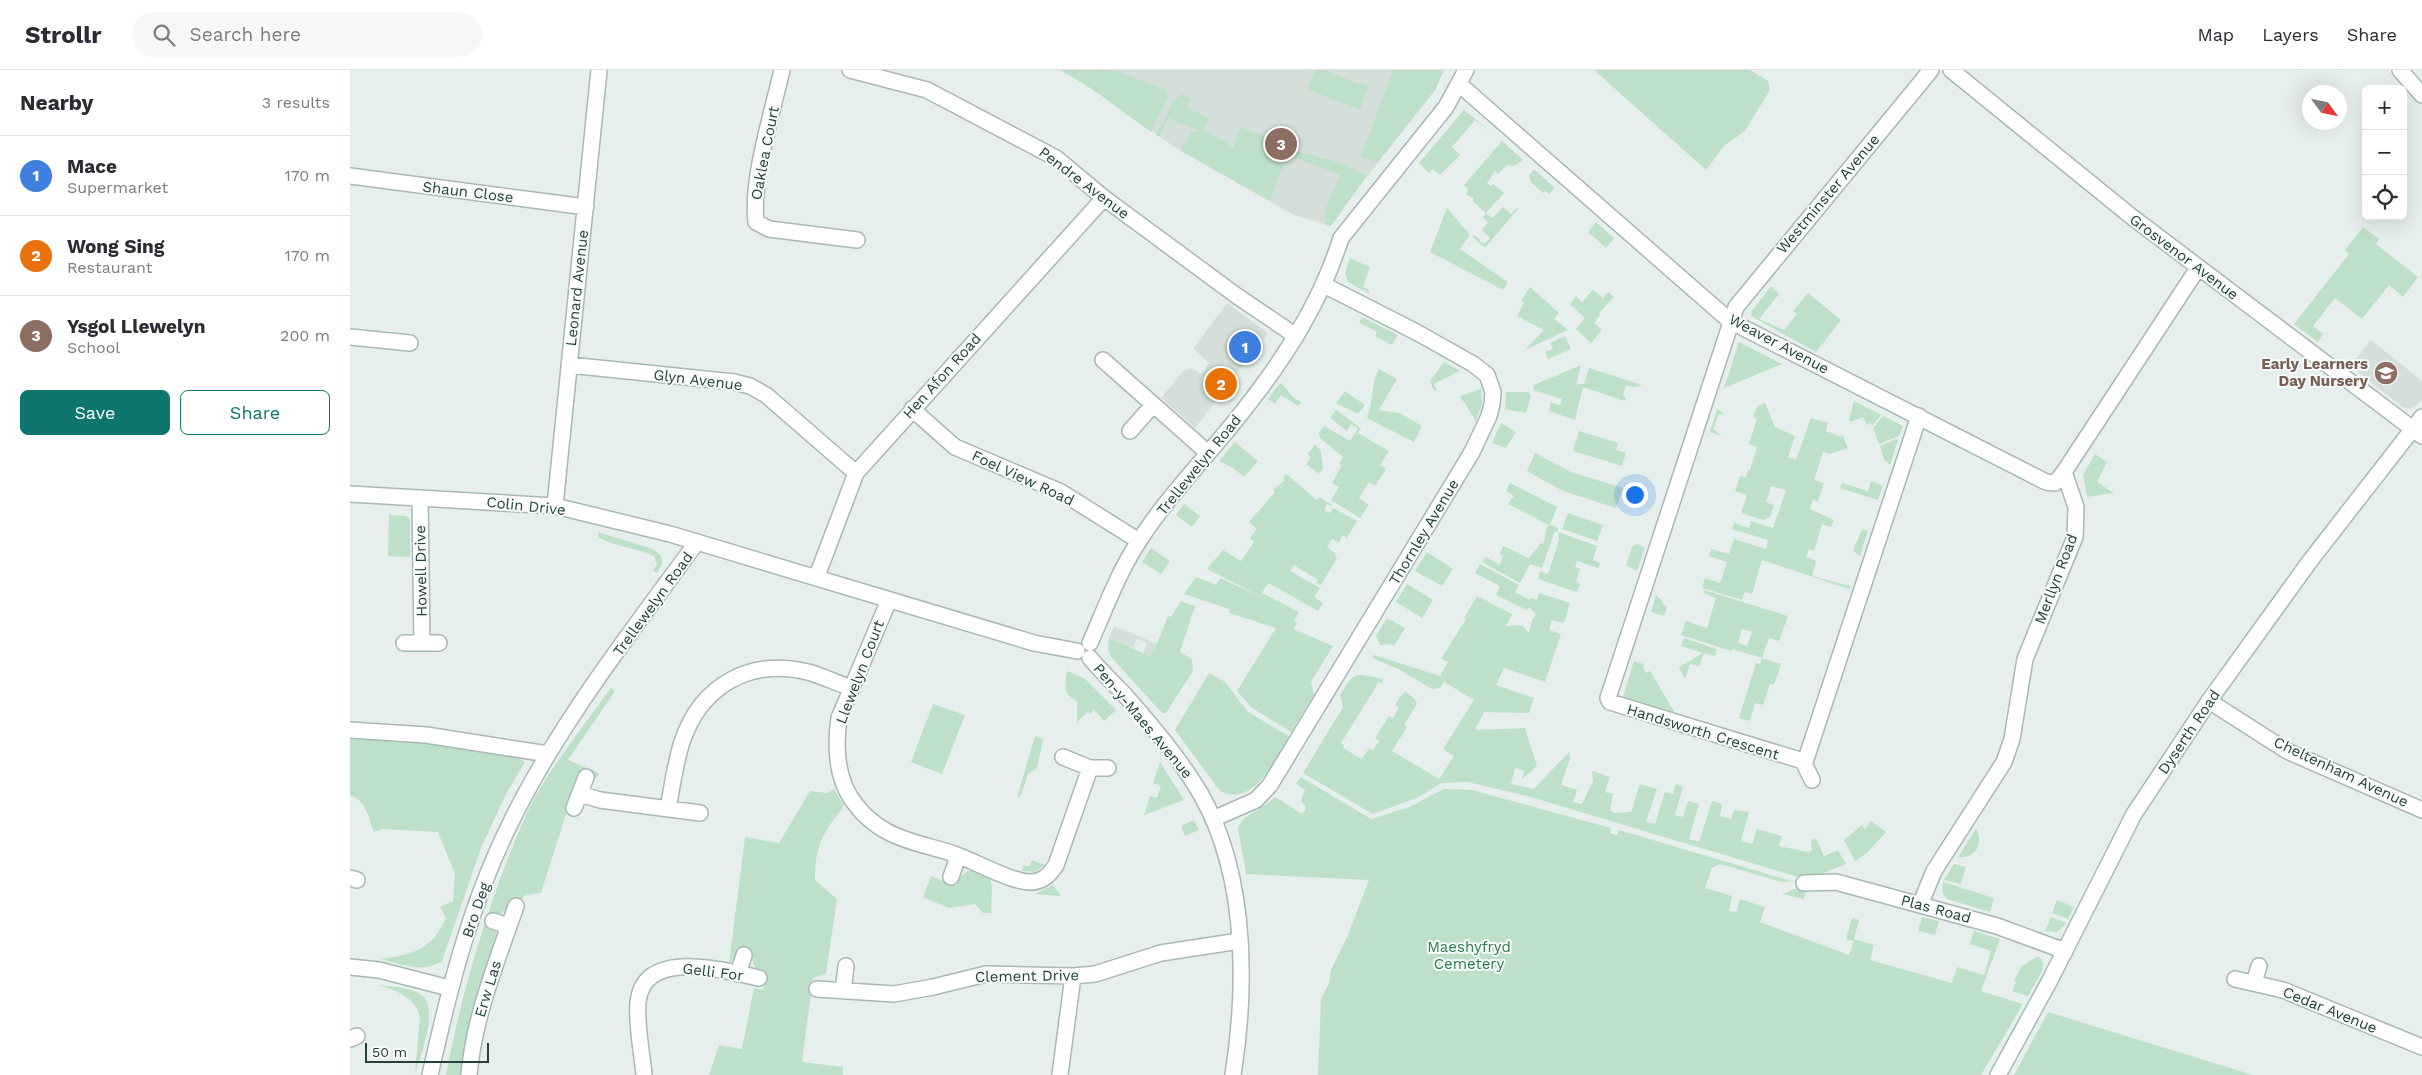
<!DOCTYPE html>
<meta charset="utf-8">
<style>
:root{--surface:#fff;--page:#f7f7f7;--text:#2b2b33;--muted:#7c7c81;--line:#e1e1e2;--accent:#0f766e}
body{margin:0;font-family:"Work Sans",sans-serif;background:var(--page);color:var(--text)}
.controls{position:absolute;right:15px;top:15px;display:grid;overflow:hidden;border-radius:8px;box-shadow:0 5px 20px #0002}
.controls button{width:45px;height:45px;display:grid;place-items:center;padding:0;border:0;border-bottom:1px solid var(--line);background:var(--surface);color:var(--text);font:25px sans-serif}
.compass{position:absolute;left:1952px;top:15px;width:45px;height:45px;border-radius:50%;background:var(--surface);box-shadow:0 5px 20px #0002;rotate:123deg}
.scale{position:absolute;left:15px;bottom:12px;width:124px;box-sizing:border-box;padding-left:5px;border:2px solid #24423a;border-top:0;font-size:14px;line-height:18px;white-space:nowrap;color:#24423a;-webkit-text-stroke:4px #f7fbf9;paint-order:stroke}
.you{position:absolute;left:1284px;top:424px;width:18px;height:18px;margin:-12px;border:4px solid #fff;border-radius:50%;background:#1a73e8;box-shadow:0 0 0 8px #1a73e833}
.badge{display:grid;place-items:center;width:32px;height:32px;border-radius:50%;background:var(--accent);color:#fff;font-size:16px;font-weight:700}
.pin{position:absolute;translate:-50% -50%;border:2px solid #fff;box-shadow:0 1px 5px #0006}
.list{margin:0;padding:0;list-style:none}
h2{display:flex;justify-content:space-between;align-items:center;height:65px;margin:0;padding:0 20px;font-size:21px}
h2 small{font-size:16px;font-weight:400;color:var(--muted)}
.list li{display:grid;grid-template-columns:32px 1fr auto;gap:15px;align-items:center;box-sizing:border-box;height:80px;padding:0 20px;border-top:1px solid var(--line)}
.list b{display:block;font-size:19px;white-space:nowrap}
.list p{margin:0;font-size:16px;white-space:nowrap;color:var(--muted)}
.list em{font-size:16px;font-style:normal;color:var(--muted)}
.actions{display:flex;gap:10px;padding:15px 20px}
.actions a{flex:1;padding:11px 0;border:1px solid var(--accent);border-radius:8px;text-align:center;font-size:18px;color:var(--accent)}
.actions .main{background:var(--accent);color:#fff}
.icon{flex:none;width:28px;height:28px;fill:none;stroke:currentColor;stroke-width:2;stroke-linecap:round;stroke-linejoin:round}
.map{position:relative;flex:none;width:2072px;height:1005px;overflow:hidden}
header{display:flex;align-items:center;gap:30px;box-sizing:border-box;height:70px;padding:0 25px;background:var(--surface);border-bottom:1px solid var(--line)}
header strong{font-size:24px}
nav{display:flex;gap:28px;margin-inline-start:auto;font-size:18px}
.search{width:350px;height:45px;background:var(--page);display:flex;align-items:center;gap:12px;box-sizing:border-box;padding:0 18px;border-radius:28px;color:var(--muted);font-size:19px}
main{display:flex}
aside{flex:1;background:var(--surface)}
.map>svg:first-child{display:block}
.built{fill:#d4dfda}
.green{fill:#bfe0c8;fill-rule:evenodd}
.lines{fill:none;stroke-linecap:round;stroke-linejoin:round}
.minor-casing{stroke:#a8b8b2;stroke-width:18}
.tertiary-casing{stroke:#a8b8b2;stroke-width:18}
.secondary-casing{stroke:#a4bbb3;stroke-width:18}
.minor{stroke:#fff;stroke-width:15}
.tertiary{stroke:#fff;stroke-width:15}
.secondary{stroke:#fff;stroke-width:15}
.labels{text-anchor:middle;stroke-width:4;stroke-linejoin:round;paint-order:stroke}
.street-label{font-size:15px;fill:#24423a;stroke:#f7fbf9}
.education-label{font-size:15px;font-weight:bold;fill:#785e54;stroke:#f7fbf9;text-anchor:end}
.park-label{font-size:15px;fill:#2d7a4b;stroke:#f7fbf9}
</style>
<header>
<strong>Strollr</strong>
<div class="search"><svg class="icon" aria-label="search" viewBox="0 0 24 24"><circle cx="10" cy="10" r="6"/><path d="M15 15l6 6"/></svg>Search here</div>
<nav><a>Map</a><a>Layers</a><a>Share</a></nav>
</header>
<main>
<aside>
<h2>Nearby<small>3 results</small></h2>
<ul class="list">
<li><span class="badge" style="background:#3f7fe0">1</span><div><b>Mace</b><p>Supermarket</p></div><em>170 m</em></li>
<li><span class="badge" style="background:#e8710a">2</span><div><b>Wong Sing</b><p>Restaurant</p></div><em>170 m</em></li>
<li><span class="badge" style="background:#8d6e63">3</span><div><b>Ysgol Llewelyn</b><p>School</p></div><em>200 m</em></li>
</ul>
<div class="actions"><a class="main">Save</a><a>Share</a></div>
</aside>
<div class="map">
<svg width="2072" height="1005" viewBox="0 0 2072 1005">
<rect width="100%" height="100%" fill="#e6efeb"/>
<path class="built" d="M710,0h384l-9,20 -88,112 -16,24 -37,-11 -115,-65 -87,-61z
M877,233l41,30 -73,95 -34,-30 23,-28 8,-2 9,6 8,-11 -16,-14z
M2021,270l51,41v18l-8,8 -5,2 -6,-2 -53,-41z
M764,556l43,18 -7,12 -7,-3 4,-10 -10,-5 -4,10 -24,-10z"/>
<path class="green" d="M710,0h53l54,20v9l-16,33 -59,-43z
M965,0h9l44,17 -8,23 -53,-21z
M1043,0h51l-9,20 -58,73 -16,-7z
M1244,0h156l18,11 2,9 -25,41 -21,15 -18,24z
M831,24l10,4 -4,10 22,10 -5,13 19,9 10,8 7,-21 50,20 -20,54 -89,-50 11,-19 8,-1 -32,-13 -9,19 -3,-2 17,-33z
M1114,40l30,24 -19,-14 -23,27 8,8 -20,20 -7,-6 -4,4 -10,-10z
M1152,71l21,19 -9,6 -7,-1 -9,9 -3,-3 -8,12 4,3 2,-2 11,9 -18,20 6,5 11,-11 8,7 5,-6 2,1 -33,39 -13,-12h4l6,7h3l5,-5 -8,-8 6,-8 -5,-5 3,-4 -13,-11v-4l-7,-3 2,-7 -4,-3z
M946,81l45,12 26,13 -36,50 -6,-1v-15l15,-35 -46,-18z
M1184,99l21,19 -6,6 -4,-3 -2,2 -12,-11 -2,-6z
M1097,138l23,27 -10,14 48,33 -5,8 -73,-38z
M1246,152l18,16 -8,10 -18,-16z
M2013,157l16,12 -3,5 42,33 -15,20 -14,-12 -27,34 -27,-21 -22,28 10,8 -5,8 -24,-18 55,-70 -4,-4z
M1000,188l20,9 -7,20 5,2 1,5 -21,-12 -3,-9z
M1421,216l8,8 -20,25 25,11 13,-16 -4,-3 15,-18 33,27 -25,32 -65,-36 1,-5z
M1180,217l29,26 -5,6 14,11 -43,20 19,-20 -27,-14 7,-14 -3,-1z
M1243,220l10,8 5,-6 6,5 -15,16 1,2 -6,8 8,7 -11,13 -15,-14 9,-11 -15,-14 6,-8 6,6z
M1012,247l36,18 -6,10 -17,-9 2,-4 -18,-10z
M1215,266l6,13 -23,10 -3,-7 8,-3 -3,-6z
M1389,272l43,22 -58,24z
M1094,292l16,9 -26,13 3,6 -3,1 -4,-10z
M1231,295l-5,19h8l5,-16 53,17 -8,2 -8,-2 -3,10 3,3 -1,3 -42,-14 -8,33 -26,-9 2,-9 9,3 2,-6 -29,-9 1,-5z
M1029,299l18,10 -18,31 20,3 23,13 -8,16 -47,-24c7,-17 3,-32 12,-49z
M930,313c9,5 9,15 22,19l-4,4 -17,-11 -6,9 -7,-5z
M1131,319l1,15 -6,17 -16,-25z
M995,321l20,14 -7,9 -22,-11z
M1156,322h22l3,4 -5,17 -21,-4z
M1504,331l27,14 -9,11 -1,-3 -4,2 -4,-8 -13,5 -1,-2z
M1415,333l10,24 20,9 -7,21 8,2 15,-41 17,5 -2,8 15,6 1,-3 6,14 -19,6 -6,-2 -9,28 10,3 -6,18 -5,-1 -3,9 24,11 -3,7 -9,-3 -8,27 -5,-2 -3,8 10,4 -4,15 38,10 -1,3 -87,-29 -10,34 -7,-2 -3,8 -40,-12 3,-10 15,5 7,-21 -18,-6 2,-7 18,5 5,-15 32,10 2,-9 -36,-11 2,-6 15,5 2,-7 22,7 13,-38 -15,-4 -5,16 8,3 -4,12 -7,3 -22,-7 6,-18 -12,-4 5,-15 6,1 2,-7h2l7,-23 -8,-3 8,-25 -4,-2 4,-10z
M1367,339l7,4 -2,2 -3,-1 -6,15 9,7 -12,-4z
M986,340l25,18 -3,5 31,18 -9,14 6,4 -11,17 -6,-4 -10,16 10,7 -9,13 -29,-18 8,-13 -7,-4 10,-18 -3,-1 4,-7 -23,-19 -1,-5 5,-7 26,15 8,-12 -7,-5 -4,7 -17,-13z
M1533,346l20,10 -4,10 -20,8 -6,-16z
M1151,353l15,9 -10,16 -14,-5z
M1229,361l39,12 -2,7 10,3 -4,13 -49,-15z
M1546,369l2,1 -8,25 -6,-5 -4,-14z
M885,372l23,19 -14,16 -11,-9 -14,-7z
M965,374l6,7 2,18 -4,5 -13,-10 5,-7 -3,-3z
M1185,383l36,19 52,16 -7,20 -53,-17 -36,-20z
M1745,384l12,8 -10,20 17,11 -27,4 -4,-22z
M936,404l31,26 2,-3 12,7 1,3 -5,-3 -3,6 6,3 3,-5 24,13 -10,17 -4,-3 -4,8 -7,-4 -5,8 9,7 -1,2 2,2 -16,27 -5,-2 2,-3 -24,-15 -4,6 30,17 -6,9 9,6 -5,8 -50,-28 -6,10 37,19 -5,9 3,2 -4,6 40,17 -22,36 3,13 -23,37 -40,-25 -14,-16 39,-63 -47,-15v-4l-45,-15 12,-17 20,8 4,-7 40,18 -53,-27 16,-19 18,11 13,-19 -4,-4 7,-9 -8,-7 26,-30 -2,-2 12,-10 -2,-2z
M1521,411l12,5 -5,14 -38,-12 2,-5 26,8z
M1160,413l47,24 -7,18 8,3v4l39,14 -4,14 7,3 -2,5 -21,-7 -2,6 5,2 -4,13 4,2 -3,8 -39,-13 2,-8 8,3 11,-34 -1,-8 -3,-1 -13,37 -12,-4 -10,19 -38,-21 4,-5 14,8 3,-9 -3,-2 3,-8 26,12 11,-14 4,-1 2,-14 3,-4 -41,-21 6,-8 -8,-5z
M834,434l16,12 -8,11 -16,-12z
M1218,443l35,12 -6,16 -35,-12z
M39,445l17,1 4,3v38l-22,-1z
M1512,459l6,2 -8,25 -7,-5z
M248,462l55,17 8,7 1,8 -5,9 -4,-2 4,-7 -3,-8c-19,-9 -39,-9 -56,-19z
M1287,474l8,3 -8,24 -11,-6 6,-18z
M801,478l19,13 -9,13 -19,-12z
M1077,482l26,17 -11,17 -27,-15z
M1130,494l39,21 -4,7 15,8 1,-2 6,2 2,-7 31,10 -6,20 -12,-3 -3,10 12,4 -16,48 -41,-14 -8,17 38,13 -5,15 -45,-1 -9,18 50,-2 12,38 -15,13 2,-8 -9,-3 -4,16 23,5 35,-37 1,6 -9,27 16,5 -4,12 9,2 11,-23 -1,-10 18,6 -5,15 8,2 -3,16 4,3 17,-1 9,-28 17,5 -11,33 9,2 10,-32 8,2 3,-10 7,3 -8,28 8,2 5,-16 11,3 -10,35 10,3 13,-41 10,3 -2,12 11,3 3,-9 15,2 -8,29 11,3 5,-15 25,7 -3,10 29,6 4,-2 -1,-10 5,-2 8,18 14,-6 8,14 -32,13 -19,-1 -268,-80 -59,-14 -27,1 -22,14 -46,17 -70,-41 40,-66 -3,-12c16,-26 15,-21 43,-16l-1,5 -3,-2 -38,61 3,2 -1,3 19,11 7,-11 4,2 6,-9 -4,-3 14,-22 4,2 6,-10 -4,-3 8,-12 3,-1 9,7 2,5 -13,21 3,2 -15,24 47,28 15,-23 -11,-7 31,-49 -30,-18 -4,6 -8,1 -32,-19 -25,-11 -2,-2 1,-2 66,21 8,-14 -7,-3 25,-40 -2,-1 13,-22 35,18 -6,12 16,-1 7,8 3,-13 4,-6 -7,-7 -2,3 -31,-15 4,-9 -25,-13z
M1057,514l26,16 -11,18 -26,-16z
M1354,520l84,26 -9,25 -10,-3 -7,20 19,6 -7,21 -4,-1 -7,21 -8,-2 -5,18 -11,-3 17,-55 4,1 2,-6 -30,-9 -1,2 -50,-16 5,-14 21,7 9,-30 -13,-5zM1392,559l10,3 -5,14 -9,-3z
M1306,525l7,7v3l4,2 -3,9 -13,-4z
M831,531l14,5 -15,46 12,7 1,12 -27,42h-4l-51,-56 -3,-8 1,-11 41,18 7,-12 11,-28 3,1z
M1037,548l18,10 -11,18 -4,-2 -10,1 -4,-9z
M1334,568l33,11 -2,7 -11,-3 -5,13 -9,-2 -5,15 -6,-12 24,-14 -22,-7z
M1284,591l10,3 -1,3 3,6 4,-2 25,42 -52,-16z
M717,601l18,8 31,31 -12,11 -10,-11 -4,4 -2,-2 -11,10v-21c-14,-6 -12,-16 -10,-30z
M859,603l16,9 23,30 41,24c-14,23 -35,72 -69,55l-45,-61z
M261,618l4,3 -47,69 31,13 -2,5 -15,-4 -17,43 -24,76 -15,2 -8,7 -7,-2 -5,9 -9,7 -2,13 3,9 -36,137h-16c13,-69 32,-136 56,-201 10,-26 20,-53 33,-77 22,-38 50,-73 76,-109z
M583,634l32,11 -23,59 -31,-12z
M685,666l8,3 -6,29 -9,6 -7,21 -4,3z
M0,669c36,2 149,5 175,23l-19,32 -25,54 -39,113c-19,13 -41,3 -62,-2 32,-4 53,-10 66,-41l-6,-11 13,-6 2,-27 -17,-42 -55,-3 -9,3c-5,-12 -9,-35 -24,-36z
M810,692l24,38 -40,15 6,-19 7,2 4,-12 -8,-3z
M951,707l70,42 38,-12 35,-18 28,1 139,38 -1,5 7,2 2,-5 172,51 -9,1 -62,-18 -8,4 -7,20 27,8 -3,15 7,1 4,-13 25,8 -5,15 89,33 5,-14 -8,-2 6,-21 7,2 -5,19 20,6 -4,15 82,23 5,-16 27,8 7,-24 -21,-7 4,-13 26,8 -19,52 42,13 -42,71h-663l3,-76 8,-16 2,-13 17,-35 21,-55 -123,-6 -8,-46c6,-15 26,-19 37,-31l27,17 4,-6 -5,-8 4,-10 -9,-6z
M484,719l10,17c-21,27 -29,39 -29,74l22,19 -11,75 -13,4 -11,84 41,5v8h-134l10,-30 23,4 12,-61 9,2 3,-14 -11,-8 -6,-17 -10,-1 -10,14 16,-127 34,6 31,-52 17,2z
M844,750l5,10 -14,6 -4,-10z
M1521,751l15,11 -19,21 -12,8 -11,-21 18,-15 3,4z
M1626,759c9,15 -2,30 -18,28z
M682,790l13,5 -10,7 -13,-1 1,-6 6,2z
M1604,794l12,3 -5,17 -17,-4z
M618,801h8l14,6 2,11 -1,25h-8l-8,-9 -26,4 -26,-11 8,-21 25,10 5,-10z
M1593,812l51,16 -4,14 -43,-13 -5,-7z
M703,815l8,11 -26,-2z
M1450,817l7,1 -3,11 -22,-5z
M1707,830l17,7 -6,12 -16,-6z
M1572,847l17,4 -4,14 -17,-4z
M1701,847l15,6 -8,9 -13,-1z
M1688,886l5,6v7l-15,27 -16,-5 4,-9 -2,-1 7,-14z
M28,915c14,2 29,1 42,9 21,12 0,61 -5,81l5,-58c-4,-20 -25,-27 -42,-32z
M1698,942l205,63h-239z"/>
<g class="lines">
<g class="minor-casing">
<path id="minor" d="M432,0c-10,44 -31,109 -26,152l13,7 88,11
M500,0l77,20 129,68 48,40 133,98 59,40
M1601,0l181,147 290,219
M1109,14l271,237 316,161 9,1 9,-11
M0,106l236,31
M0,267l60,6
M753,290l105,93
M219,295l165,17 16,4 16,9 90,78
M562,339l43,38 106,45 78,49
M1569,346l-113,343 -3,2 -193,-59 -2,-4 128,-391 195,-237
M780,361l23,-26
M70,428l2,145
M205,436l44,-436
M467,506l39,-103 248,-275
M539,530l-50,118c-4,29 -3,63 17,87 9,12 19,20 32,27 20,11 47,15 69,23 19,7 56,28 75,27 12,-1 18,-8 24,-17l34,-97
M54,573h35
M0,660l76,5 122,19
M713,687l27,11h18
M1453,691l9,19
M230,724l20,6 100,13
M224,738l12,-31
M318,739c4,-22 7,-45 14,-67 19,-57 68,-84 126,-70 14,4 29,11 43,16
M863,749l43,-19 14,-15 202,-333 17,-36 3,-12 1,-12 -6,-17 -14,-11 -55,-31 -94,-48
M601,807l7,-21
M0,808l7,2
M1454,813l32,-1 161,44 68,25
M1570,835l14,-34 70,-109 8,-23 13,-80 50,-122 1,-30 -12,-35 134,-204
M143,851l16,5
M0,897l29,3 70,18
M388,904l6,-19
M1885,909l48,11 139,57
M1904,913l5,-17
M467,919l77,5 39,-7 53,-13 87,2 22,-2 66,-21 78,-12
M493,921l3,-25
M0,969l7,-3
M80,1005c19,-85 40,-170 79,-249 48,-100 122,-194 188,-284
M119,1005c5,-58 28,-114 47,-169
M294,1005c-2,-23 -8,-50 -6,-73 6,-55 87,-31 121,-24
M710,1005l13,-99"/>
</g>
<g class="tertiary-casing">
<path id="tertiary" d="M2050,0l22,25
M0,424l205,12 115,28 364,109 43,8
M740,573c15,-34 28,-70 49,-102 30,-47 70,-86 104,-130 42,-53 78,-109 98,-173l105,-131 20,-37
M740,588c11,13 22,24 34,36 23,26 47,54 66,83 57,82 58,202 43,298
M1859,631l78,50 135,59"/>
</g>
<g class="secondary-casing">
<path id="secondary" d="M1648,1005l51,-93 85,-168 75,-113 101,-140 112,-144"/>
</g>
<use href="#minor" class="minor"/>
<use href="#tertiary" class="tertiary"/>
<use href="#secondary" class="secondary"/>
</g>
<defs>
<g id="school-disc" transform="scale(1.25)"><circle r="9.5" fill="#8d6e63" stroke="#f7fbf9"/><path d="M0-5L7-2L0 1L-7-2ZM-4 1L0 2.5L4 1V4Q0 6-4 4Z" fill="#fff"/></g>
</defs>
<g fill-rule="evenodd">
<use href="#school-disc" x="2036" y="303"/>
</g>
<g class="labels">
<g class="street-label">
<text transform="translate(415 83) rotate(-79)" y="5">Oaklea Court</text>
<text transform="translate(734 113) rotate(37)" y="5">Pendre Avenue</text>
<text transform="translate(118 122) rotate(7)" y="5">Shaun Close</text>
<text transform="translate(1478 124) rotate(-50)" y="5">Westminster Avenue</text>
<text transform="translate(1834 187) rotate(37)" y="5">Grosvenor Avenue</text>
<text transform="translate(227 218) rotate(-84)" y="5">Leonard Avenue</text>
<text transform="translate(1429 274) rotate(28)" y="5">Weaver Avenue</text>
<text transform="translate(592 306) rotate(-48)" y="5">Hen Afon Road</text>
<text transform="translate(348 310) rotate(7)" y="5">Glyn Avenue</text>
<text transform="translate(849 395) rotate(-51)" y="5">Trellewelyn Road</text>
<text transform="translate(673 408) rotate(25)" y="5">Foel View Road</text>
<text transform="translate(176 436) rotate(6)" y="5">Colin Drive</text>
<text transform="translate(1074 462) rotate(-59)" y="5">Thornley Avenue</text>
<text transform="translate(71 501) rotate(-91)" y="5">Howell Drive</text>
<text transform="translate(1706 509) rotate(-69)" y="5">Merllyn Road</text>
<text transform="translate(303 534) rotate(-54)" y="5">Trellewelyn Road</text>
<text transform="translate(510 602) rotate(-69)" y="5">Llewelyn Court</text>
<text transform="translate(793 651) rotate(50)" y="5">Pen-y-Maes Avenue</text>
<text transform="translate(1353 662) rotate(17)" y="5">Handsworth Crescent</text>
<text transform="translate(1839 662) rotate(-56)" y="5">Dyserth Road</text>
<text transform="translate(1991 702) rotate(25)" y="5">Cheltenham Avenue</text>
<text transform="translate(1586 839) rotate(15)" y="5">Plas Road</text>
<text transform="translate(126 840) rotate(-71)" y="5">Bro Deg</text>
<text transform="translate(363 902) rotate(7)" y="5">Gelli For</text>
<text transform="translate(677 906) rotate(-1)" y="5">Clement Drive</text>
<text transform="translate(138 919) rotate(-73)" y="5">Erw Las</text>
<text transform="translate(1980 940) rotate(22)" y="5">Cedar Avenue</text>
</g>
<g class="education-label">
<text x="2018" y="299">Early Learners<tspan x="2018" dy="17">Day Nursery</tspan></text>
</g>
<g class="park-label">
<text x="1119" y="882">Maeshyfryd<tspan x="1119" dy="17">Cemetery</tspan></text>
</g>
</g>
</svg>
<div class="controls">
<button>+</button>
<button>−</button>
<button><svg class="icon" aria-label="locate" viewBox="0 0 24 24"><circle cx="12" cy="12" r="6"/><path d="M12 2v4M12 18v4M2 12h4M18 12h4"/></svg></button>
</div>
<svg class="compass" viewBox="-18 -18 36 36"><path d="M0-13l5 13h-10z" fill="#e53935"/><path d="M0 13l5-13h-10z" fill="#7c7c81"/></svg>
<div class="scale">50 m</div>
<div class="you"></div>
<div class="pin badge" style="left:895px;top:277px;background:#3f7fe0">1</div>
<div class="pin badge" style="left:871px;top:314px;background:#e8710a">2</div>
<div class="pin badge" style="left:931px;top:74px;background:#8d6e63">3</div>
</div>
</main>
